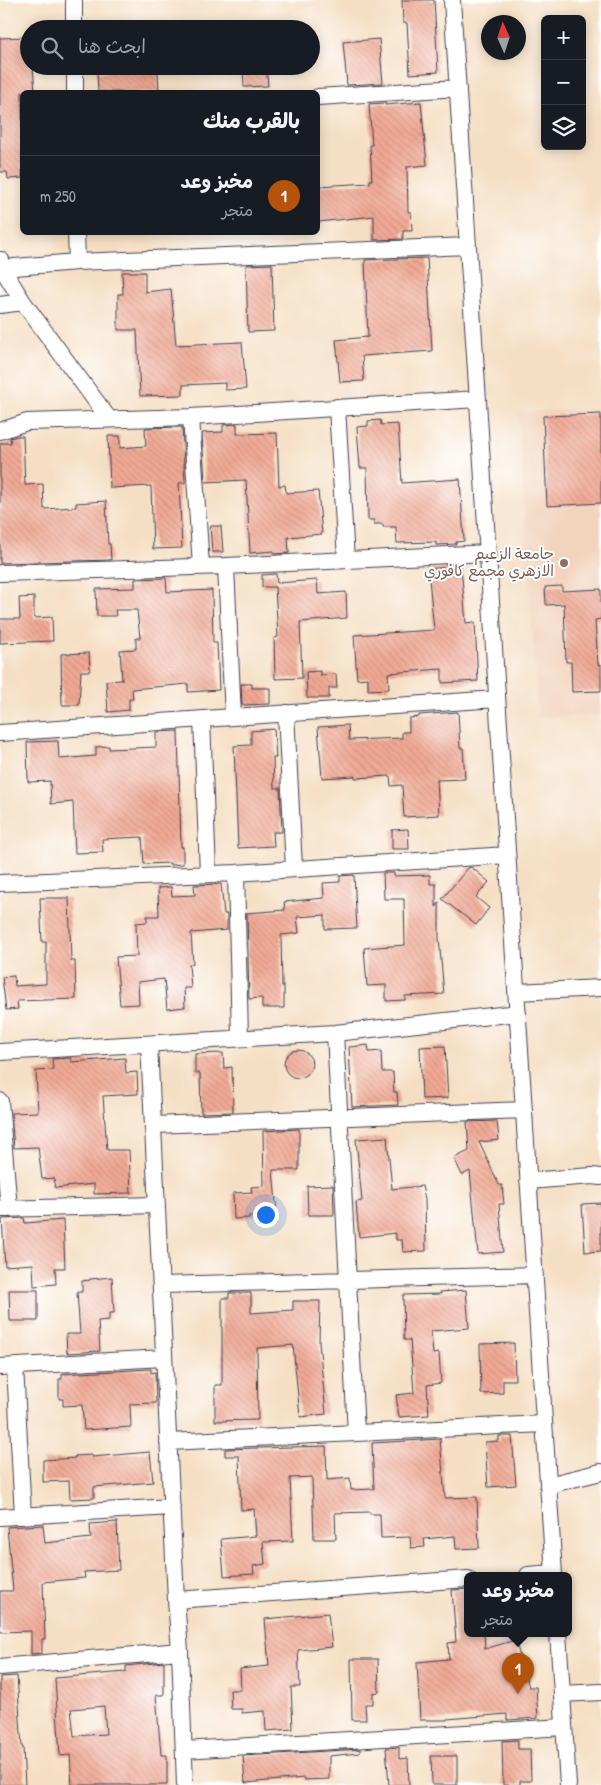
<!DOCTYPE html>
<html lang="ar">
<meta charset="utf-8">
<style>
:root{--surface:#171b24;--page:#20242c;--text:#f1f3f6;--muted:#9ea1a6;--line:#363941;--accent:#b45309}
body{margin:0;font-family:"Patrick Hand","Playpen Sans Arabic",sans-serif;background:var(--page);color:var(--text);direction:rtl}
.controls{position:absolute;right:15px;top:15px;display:grid;overflow:hidden;border-radius:8px;box-shadow:0 2px 12px #0003}
.controls button{width:45px;height:45px;display:grid;place-items:center;padding:0;border:0;border-bottom:1px solid var(--line);background:var(--surface);color:var(--text);font:25px sans-serif}
.compass{position:absolute;left:481px;top:15px;width:45px;height:45px;border-radius:50%;background:var(--surface);box-shadow:0 2px 12px #0003;rotate:357deg}
.you{position:absolute;left:265px;top:1214px;width:18px;height:18px;margin:-12px;border:4px solid #fff;border-radius:50%;background:#1a73e8;box-shadow:0 0 0 8px #1a73e833}
.badge{display:grid;place-items:center;width:32px;height:32px;border-radius:50%;background:var(--accent);color:#fff;font-size:16px;font-weight:700}
.pin{position:absolute;translate:-50% -41px;filter:drop-shadow(0 1px 2px #0008)}
.pin::after{content:'';position:absolute;top:26px;width:18px;height:15px;background:inherit;clip-path:polygon(0 0,100% 0,50% 100%)}
.popup{position:absolute;left:464px;top:1572px;width:108px;height:65px;box-sizing:border-box;display:grid;place-content:center;border-radius:8px;background:var(--surface);filter:drop-shadow(0 1px 4px #0005);font-size:16px;white-space:nowrap;color:var(--muted)}
.popup b{font-size:19px;color:var(--text)}
.popup::after{content:'';position:absolute;left:50%;top:100%;margin-left:-10px;border:10px solid transparent;border-top-color:var(--surface)}
.list{margin:0;padding:0;list-style:none}
h2{display:flex;justify-content:space-between;align-items:center;height:65px;margin:0;padding:0 20px;font-size:21px}
h2 small{font-size:16px;font-weight:400;color:var(--muted)}
.list li{display:grid;grid-template-columns:32px 1fr auto;gap:15px;align-items:center;box-sizing:border-box;height:80px;padding:0 20px;border-top:1px solid var(--line)}
.list b{display:block;font-size:19px;white-space:nowrap}
.list p{margin:0;font-size:16px;white-space:nowrap;color:var(--muted)}
.list em{font-size:16px;font-style:normal;color:var(--muted)}
.icon{flex:none;width:28px;height:28px;fill:none;stroke:currentColor;stroke-width:2;stroke-linecap:round;stroke-linejoin:round}
.map{position:relative;flex:none;width:601px;height:1785px;overflow:hidden;direction:ltr}
.search{position:absolute;background:var(--surface);box-shadow:0 2px 12px #0003;left:20px;top:20px;width:300px;height:55px;display:flex;align-items:center;gap:12px;box-sizing:border-box;padding:0 18px;border-radius:28px;color:var(--muted);font-size:19px}
.panel{position:absolute;background:var(--surface);box-shadow:0 2px 12px #0003;left:20px;top:90px;width:300px;height:145px;border-radius:8px;direction:rtl}
.map>svg:first-child{display:block}
.built{fill:#f2d4be}
.building{fill:url(#building-back-hatch);fill-rule:evenodd}
.lines{fill:none;stroke-linecap:round;stroke-linejoin:round}
.minor-casing{stroke:#423e50;stroke-width:18}
.minor{stroke:#fff;stroke-width:16}
.education-dot{fill:#8d6e63;stroke:#fff;stroke-width:2}
.labels{text-anchor:middle;stroke-width:4;stroke-linejoin:round;paint-order:stroke}
.education-label{font-size:15px;fill:#785e54;stroke:#fff;text-anchor:end}
</style>
<div class="map">
<svg width="601" height="1785" viewBox="0 0 601 1785">
<defs>
<pattern id="building-back-hatch" width="6" height="6" patternUnits="userSpaceOnUse" patternTransform="scale(1.25)"><rect width="6" height="6" fill="#f0a994"/><path d="M-1 5l2 2M0 0l6 6M5-1l2 2" fill="none" stroke="#ce9180"/></pattern>
</defs>
<rect width="100%" height="100%" fill="#fff"/>
<filter id="ink" filterUnits="userSpaceOnUse"><feTurbulence type="fractalNoise" baseFrequency=".02" numOctaves="2"/><feDisplacementMap in="SourceGraphic" scale="10" xChannelSelector="R" yChannelSelector="G"/><feConvolveMatrix kernelMatrix="1 2 1 2 8 2 1 2 1" color-interpolation-filters="sRGB"/></filter>
<filter id="wash" filterUnits="userSpaceOnUse"><feTurbulence type="fractalNoise" baseFrequency=".0096" numOctaves="4" result="noise"/><feDisplacementMap in="SourceGraphic" scale="20" xChannelSelector="R" yChannelSelector="G"/><feGaussianBlur stdDeviation="1.12" result="paint"/><feColorMatrix in="noise" values="0 0 0 0 0 0 0 0 0 0 0 0 0 0 0 0 0 1.4 0 .05"/><feComposite in="paint" operator="in"/></filter>
<g filter="url(#wash)">
<rect width="100%" height="100%" fill="#f5dfc4"/>
<path class="built" d="M601,408v307l-63,2 -20,-305z"/>
<g id="blocks">
<path class="building" d="M402,0h32l4,72 -28,2 -3,-51h-4z
M29,37v29h4l2,26h-13v86l-14,1 -1,-7h-7v-134z
M379,39l4,44 -36,2 -4,-43z
M243,66h23l2,20 -24,1z
M139,68v3h19l1,21h-61l-1,-20h10v-3z
M421,102l6,63 -20,2 1,45h3l1,19h-9v8l-29,1v-24l-56,6v-36l52,-3v-3h2l-2,-35h2l-3,-41 16,-1v2z
M427,258l5,93 -70,5 2,25 -24,1 -4,-42 32,-3 -3,-77z
M272,264l2,67 -26,1 -2,-67z
M122,272h23v20l26,-3 5,56 66,-3 4,47 -21,1v-7l-42,2v10l-43,1 -3,-66h-19v-36h5z
M601,414v89l-54,3 -4,-90z
M380,420l1,5 17,-1 4,59 58,-4 4,62 -8,1v2l-20,1v-3l-39,1 -1,-16h-13v-3h-9v-4h-6l-1,-52h-7l-3,-41 11,-1v-5z
M237,424v10l40,-1 2,53 6,-1 1,8 32,-2 4,43 -34,3 1,16 -15,1v-3l-24,2 -4,-73 -41,2 -3,-49 21,-1v-7z
M182,427l3,56h-6l3,65 -29,1 -2,-63 -41,2 -2,-52h12v12l26,-2 -1,-18z
M17,436h6l2,49 18,-1 1,25 32,-2v-4l30,-2 2,43h2l1,16 -111,3v-120h11l-1,-5z
M210,526h11l2,26h-11z
M461,566l5,57 9,-1 3,59 -36,2v-14l-54,4 1,16 -21,1v-12l-11,1 -3,-44 80,-5 -6,-61z
M276,574l1,9 40,-3 1,14 28,-2 1,26 -47,4 2,56 -27,1 -1,-41 4,-1 -3,-50h-13v-12z
M166,578l1,14 45,-2 1,53h4l2,47 -31,2v-8l-56,5 1,10h-4v11l-21,2 -2,-31 16,-1 -2,-30 16,-1v-11h4l-3,-28h-22l1,6h-19l-1,-27 39,-1v-9z
M562,586v5l39,-2v30l-6,1 3,45 3,-1v27l-29,1 -1,-30h-5l-2,-58 -18,1 -1,-18z
M34,597v21l18,-1 1,24 -53,2v-24h20l-1,-21z
M89,653l1,18h-9l-2,34h-17l-1,-51z
M320,671v4l16,-1 1,14h-8v10h-22l-1,-26z
M241,684h11v4h18v16l-28,1z
M458,712l2,36h3l2,31 -28,1 2,35 -35,2 -2,-32 -11,1 -1,-10 -35,2v-2l-33,2 -4,-51 30,-2 1,15 53,-2v-6h7v-14l10,-1v-2z
M274,729l2,29h-3l1,30h6l2,44h-9l1,14 -36,2 -4,-102 17,-1v-14z
M178,731l3,116h2v17l-13,1v-2l-26,1 -2,-27 -40,2 1,13 -28,1 -2,-51 -22,2 -1,-23 -22,1 -1,-40 31,-1 1,18 37,-3v-9l13,-1v3l47,-2v-15z
M408,829l1,20h-17v-19z
M471,867l18,15 -13,15 13,11 -13,17 -34,-26 26,-31z
M383,873h11v3l36,-1v9h6v23l3,-4v35l5,56 -39,2v4l-19,1v-16l-19,1 -3,-38 41,-3 -1,-46h-20z
M354,875l3,53 -32,1v-14l-28,2 2,16 -18,2 1,51h2v22h-22v-10l-13,1 -2,-86 38,-3 -1,-8 40,-4 -1,-15 17,-1v-6z
M221,884l3,30h3v16l-36,3 2,31 -4,1 2,23h-7l1,19 -18,2 -3,-30 -26,3 1,22 -19,1 -4,-48 21,-1 -1,-33 11,-1v-6h12l-1,-28 13,-1 1,9 23,-1 -1,-10z
M40,898h29l2,63h4l1,38 -59,2 1,8 -12,1 -4,-33 12,-1 1,10 31,-2v-42h-4z
M368,1045l1,7 12,-1 1,21h11l1,20h3l1,13 -46,2 -3,-60z
M445,1046l3,52 -26,1 -2,-52z
M284 1064a14 14 0 1 1 28 0a14 14 0 1 1-28 0Z
M223,1053l1,15 8,-1 1,45 -32,1 -1,-40h-5v-19z
M71,1058v4l54,-4 1,15 11,-1 1,22 -35,2 4,54h22l2,43 -37,1v-10l-39,4 -1,-10 -12,1 -4,-32 -24,1 -3,-35 27,-1 -2,-41 17,-1 -1,-11z
M497,1121l2,19 -20,2 20,43h3l2,19h-5l4,48 -25,2 -8,-83 -8,4 -8,-17 15,-7 -2,-29z
M299,1129v41h-26l4,43 -28,3v2l-15,1 -1,-26 19,-1 -1,-5 13,-1 -1,-55z
M387,1137l5,52 30,-3 3,13 1,52 -23,1 -1,-12h-6v-7l-37,4 -3,-35 6,-1 -6,-62z
M333,1185l1,30h-26l-1,-29z
M601,1203v48l-16,1 -3,-48z
M24,1218l1,5 38,-3 2,48h-10l1,16 -22,2 -1,-22 -28,2 -3,-47z
M112,1277l2,36h-5v7l-11,1 2,30 -33,2 -1,-19h14l-3,-42h5v-11l8,-1v-1z
M9,1290h29v31h-28z
M466,1290l3,38 -38,3 2,23 6,-1 2,30 -14,2 2,30 -30,2 -3,-22 18,-2 -4,-53h-6l-1,-45 38,-1 -1,-2z
M229,1293h22v20l42,-3v-9h27l-1,41 7,72 -26,3 -7,-72 -36,3 1,72 -43,1v-36h7v-87h7z
M514,1343l1,37h-12v13l-22,1 -1,-50z
M151,1369v4l4,-1 1,31 -26,1 1,23 -47,3 -2,-25 -19,1v-7h-4v-20h3v-5z
M499,1436h13l4,49 -28,2 -3,-45 14,-1z
M440,1439l5,59 32,-1 2,51 -23,1 -1,-13 -31,3 1,8 -14,1 -1,-11 -29,1 -1,-24h-10v-2l-35,1 1,26h-22l-2,-62 -22,1 3,63 -30,1 2,22 -12,2 1,8 -30,2 -3,-37 35,-3 -2,-27 -13,1 -2,-54h-14v-7l101,-3 1,34 23,-2 1,12 23,-1 -2,-46z
M150,1452l3,30 -59,5v11l-24,1 -1,-18 -26,1v-22l32,-2v-2l17,-1v2z
M117,1522l2,48 -35,2 1,6 -42,4 2,57h-3v14l-11,1v-23l-31,1v-41h13l-6,-64 36,-2 2,18 46,-5 -1,-14z
M468,1589v44h16l1,16 30,-9 14,47h7l2,31 -31,2v-6l-60,5v1h-27l-3,-58 32,-3 -1,-16 8,-1 -4,-52z
M328,1613l4,34 -34,3 2,37h-9l2,42 -27,2 -1,-20 -23,2v-4h-11l-1,-19h11l-1,-21 29,-3 -4,-47z
M351,1659h27l1,33 -6,1v11h-8l1,16h-14z
M164,1662v33h-8l5,60h6v30h-95l-2,-30 -10,1 -5,-78 71,-6v-6zM104,1706l2,28 -32,2 -3,-27z
M17,1676l5,71h1l2,38h-25v-108z
M518,1740v9h12l1,32h-11v4h-17l-1,-44z
M399,1747v12l9,-1 1,27h-20l-3,-37z
M360,1749v4l-31,3v23l-25,1v-2l-59,5 -2,-27z
M431,1756h26v29h-25z"/>
</g>
</g>
<g filter="url(#ink)">
<use href="#blocks" fill-opacity="0" stroke="#423e50" stroke-width="1"/>
<g class="lines">
<g class="minor-casing">
<path id="minor" d="M74,0v29
M452,0l102,1575
M75,66v26
M318,97l140,-9
M76,232l1,30
M1,260l1,8 21,34 86,117
M2,268l75,-6 391,-16
M0,305l23,-3
M337,407l9,153
M191,417l10,149
M0,431l27,-9 164,-5 287,-18
M226,566l7,151
M0,573l226,-7 262,-13
M286,713l8,155
M202,719l6,155
M0,733l497,-34
M236,873l4,165
M0,883l236,-10 271,-18
M516,992l85,-4
M335,1033l21,400
M149,1044l27,556 4,51 5,134
M0,1052l335,-19 183,-20
M0,1101l9,108
M154,1125l370,-15
M528,1181l64,-5 9,1
M0,1209l157,-4
M161,1285l374,-10
M15,1366l8,150
M0,1367l164,-9
M168,1442l376,-18
M548,1485l53,-13
M0,1517l172,-10
M528,1575l26,-2
M176,1600l292,-21
M558,1633l10,152
M0,1667l180,-16
M562,1694l39,-2
M184,1750l380,-23"/>
</g>
<use href="#minor" class="minor"/>
</g>
</g>
<circle class="education-dot" cx="564" cy="563" r="5"/>
<g class="labels">
<g class="education-label">
<text x="554" y="559">جامعة الزعيم<tspan x="554" dy="17">الازهري مجمع كافوري</tspan></text>
</g>
</g>
</svg>
<div class="controls">
<button>+</button>
<button>−</button>
<button><svg class="icon" aria-label="layers" viewBox="0 0 24 24"><path d="M12 4l9 5-9 5-9-5zM3 14l9 5 9-5"/></svg></button>
</div>
<svg class="compass" viewBox="-18 -18 36 36"><path d="M0-13l5 13h-10z" fill="#e53935"/><path d="M0 13l5-13h-10z" fill="#9ea1a6"/></svg>
<div class="you"></div>
<div class="pin badge" style="left:518px;top:1694px">1</div>
<div class="popup"><b>مخبز وعد</b>متجر</div>
<div class="search"><svg class="icon" aria-label="search" viewBox="0 0 24 24"><circle cx="10" cy="10" r="6"/><path d="M15 15l6 6"/></svg>ابحث هنا</div>
<section class="panel">
<h2>بالقرب منك<small></small></h2>
<ul class="list">
<li><span class="badge">1</span><div><b>مخبز وعد</b><p>متجر</p></div><em>250 m</em></li>
</ul>
</section>
</div>
